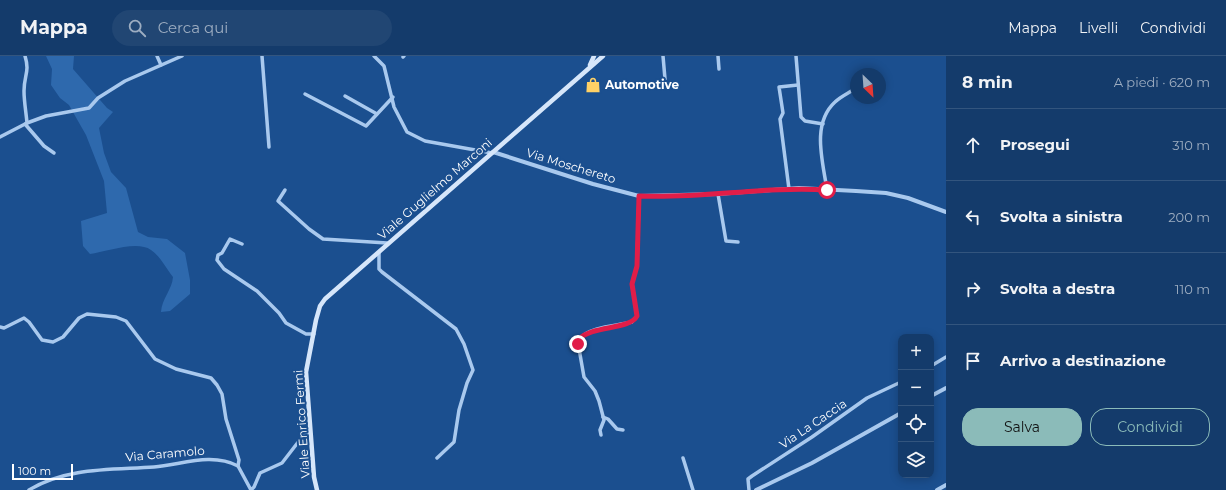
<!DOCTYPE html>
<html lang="it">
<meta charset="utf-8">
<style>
:root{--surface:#143b6b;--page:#214673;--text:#f1f3f6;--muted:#9dadc1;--line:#33557e;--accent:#8bbbb9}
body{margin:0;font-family:Montserrat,sans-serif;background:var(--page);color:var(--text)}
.controls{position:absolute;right:12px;bottom:12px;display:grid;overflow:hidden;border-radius:8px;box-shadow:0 2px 10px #0003}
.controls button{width:36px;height:36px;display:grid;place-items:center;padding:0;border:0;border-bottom:1px solid var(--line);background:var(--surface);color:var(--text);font:20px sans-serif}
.compass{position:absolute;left:850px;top:12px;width:36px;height:36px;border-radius:50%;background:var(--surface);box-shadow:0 2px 10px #0003;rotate:155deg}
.scale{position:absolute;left:12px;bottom:10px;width:61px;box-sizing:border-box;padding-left:4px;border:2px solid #fff;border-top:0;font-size:11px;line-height:14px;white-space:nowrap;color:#fff;-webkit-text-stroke:3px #1b4f8f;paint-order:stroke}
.stop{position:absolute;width:12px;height:12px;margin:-9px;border:3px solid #e11d48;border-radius:50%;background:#fff}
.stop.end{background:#e11d48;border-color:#fff;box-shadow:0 1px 4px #0008}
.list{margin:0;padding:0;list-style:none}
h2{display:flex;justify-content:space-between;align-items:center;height:52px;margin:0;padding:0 16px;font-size:17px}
h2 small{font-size:13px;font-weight:400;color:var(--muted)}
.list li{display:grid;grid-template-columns:26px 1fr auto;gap:12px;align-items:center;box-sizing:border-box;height:72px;padding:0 16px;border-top:1px solid var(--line)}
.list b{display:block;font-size:15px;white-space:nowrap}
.list em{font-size:13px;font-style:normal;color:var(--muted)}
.actions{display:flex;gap:8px;padding:12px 16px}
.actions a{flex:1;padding:9px 0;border:1px solid var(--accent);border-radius:16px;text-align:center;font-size:14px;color:var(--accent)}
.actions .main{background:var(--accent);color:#111}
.icon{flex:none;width:22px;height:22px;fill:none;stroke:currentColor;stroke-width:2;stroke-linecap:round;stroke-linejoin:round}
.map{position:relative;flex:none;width:946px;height:434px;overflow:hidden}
header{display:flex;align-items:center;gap:24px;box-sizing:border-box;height:56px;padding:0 20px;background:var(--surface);border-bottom:1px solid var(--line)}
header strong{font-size:19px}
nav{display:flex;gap:22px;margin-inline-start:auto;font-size:14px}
.search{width:280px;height:36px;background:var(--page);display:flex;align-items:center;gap:10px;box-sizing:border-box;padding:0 14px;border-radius:22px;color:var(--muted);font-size:15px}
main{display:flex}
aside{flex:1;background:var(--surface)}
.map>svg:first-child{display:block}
.green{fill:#2e69ad}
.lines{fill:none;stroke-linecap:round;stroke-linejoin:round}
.minor{stroke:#a9c9ee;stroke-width:3.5}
.tertiary{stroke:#a9c9ee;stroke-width:4}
.secondary{stroke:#d6e6fa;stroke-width:4.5}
.route{stroke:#e11d48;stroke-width:5}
.labels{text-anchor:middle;stroke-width:4;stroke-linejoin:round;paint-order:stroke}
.poi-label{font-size:12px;font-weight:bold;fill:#fff;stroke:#1b4f8f;text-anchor:start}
.street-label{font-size:12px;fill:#fff;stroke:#1b4f8f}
</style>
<header>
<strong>Mappa</strong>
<div class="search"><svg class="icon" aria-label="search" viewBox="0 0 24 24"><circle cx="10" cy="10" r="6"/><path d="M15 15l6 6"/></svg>Cerca qui</div>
<nav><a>Mappa</a><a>Livelli</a><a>Condividi</a></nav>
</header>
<main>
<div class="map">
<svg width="946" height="434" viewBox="0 0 946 434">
<rect width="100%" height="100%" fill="#1b4f8f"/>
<!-- green -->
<path class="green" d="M46 0H74L73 13 107 52 113 56 99 72 104 97 111 116 126 132 138 176 148 181 167 183 185 197 190 224V238L170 255 161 256C162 242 172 234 173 221 166 212 160 200 151 194 137 184 106 196 90 198L83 190 81 165 107 157 104 125 86 79 78 65 69 49 60 42 51 29 52 13Z"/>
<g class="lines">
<!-- minor -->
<g class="minor">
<path d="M25 0C30 16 24 19 24 35 24 45 26 56 27 67"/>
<path d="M157 0 161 9"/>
<path d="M262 0 269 91"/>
<path d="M374 0 384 10 394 51 407 76 425 85 492 97"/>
<path d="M663 0 665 23"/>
<path d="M718 0 719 13"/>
<path d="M796 0 801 61 805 65 823 68"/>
<path d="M403 1 404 0"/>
<path d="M305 38 366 70 393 41"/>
<path d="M345 40 377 58"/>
<path d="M25 68 44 90 54 97"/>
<path d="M0 81 27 67 46 60 89 52 98 42 125 25 182 0"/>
<path d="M789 133 780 63 783 57 779 31 798 29"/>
<path d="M285 134 278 145 309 173 323 183 387 187"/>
<path d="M827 134C823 106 811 68 835 46 841 40 849 37 856 32"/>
<path d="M718 138 726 185 738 186"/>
<path d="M242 188 230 183 222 197 218 199 217 204 224 213 257 235 279 257 286 267 306 278H314"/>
<path d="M379 196V213L382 216 456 273 464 288 473 314 467 327 459 354 454 386 437 402"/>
<path d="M0 271 4 272 24 262 29 266 42 284 53 286 63 281 79 262 87 258 116 261 126 265 155 303 176 313 211 322 217 329 222 338 226 363 239 404 238 410"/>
<path d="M931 310 946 301"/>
<path d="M603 361 608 363 617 373 623 374"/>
<path d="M601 379 600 374 604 364 599 345 595 335 584 321 578 287 579 283C591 270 616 270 632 266L637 260 632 228 637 210 639 140"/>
<path d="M683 402 693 434"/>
<path d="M29 434C67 411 111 414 154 411 181 409 211 396 238 410L251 434 254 431 260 417 282 407 299 385 310 374"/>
<path d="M749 434 748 423 752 420 812 381 867 342 901 326"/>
</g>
<!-- tertiary -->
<g class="tertiary">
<path d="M493 96 593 128 639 140 718 138 799 132 856 135 886 137 908 142 946 156"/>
<path d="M931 340 946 332"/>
<path d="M756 434 812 407 901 357"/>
<path d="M937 434 946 429"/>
</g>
<!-- secondary -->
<g class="secondary">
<path d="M590 9 594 0"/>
<path d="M317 434 314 421 306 316 316 264 320 250 325 243 603 0"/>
</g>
</g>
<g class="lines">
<!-- route -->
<path class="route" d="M578 288 579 283C593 269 630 274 637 260L632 228 637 210 639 140C702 143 764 130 827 134"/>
</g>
<!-- icons -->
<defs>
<g id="shop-bare" transform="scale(1.2)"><path d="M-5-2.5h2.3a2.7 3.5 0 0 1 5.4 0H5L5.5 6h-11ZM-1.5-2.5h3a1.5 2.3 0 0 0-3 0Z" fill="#ffd166" stroke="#1b4f8f" stroke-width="2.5" paint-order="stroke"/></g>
</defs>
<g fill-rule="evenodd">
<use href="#shop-bare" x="593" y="29"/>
</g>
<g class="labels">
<!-- poi labels -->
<g class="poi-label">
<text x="605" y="33">Automotive</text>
</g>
<!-- street labels -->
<g class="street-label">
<text transform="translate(571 110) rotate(17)" y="4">Via Moschereto</text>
<text transform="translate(435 133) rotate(-41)" y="4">Viale Guglielmo Marconi</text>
<text transform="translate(302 368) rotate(-94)" y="4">Viale Enrico Fermi</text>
<text transform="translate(813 368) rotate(-34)" y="4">Via La Caccia</text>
<text transform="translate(165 398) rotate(-5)" y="4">Via Caramolo</text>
</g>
</g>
</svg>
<div class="controls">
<button>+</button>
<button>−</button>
<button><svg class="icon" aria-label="locate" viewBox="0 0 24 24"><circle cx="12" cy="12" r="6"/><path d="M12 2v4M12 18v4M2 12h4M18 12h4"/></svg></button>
<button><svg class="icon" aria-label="layers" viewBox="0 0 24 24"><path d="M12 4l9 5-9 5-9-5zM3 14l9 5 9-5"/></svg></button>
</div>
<svg class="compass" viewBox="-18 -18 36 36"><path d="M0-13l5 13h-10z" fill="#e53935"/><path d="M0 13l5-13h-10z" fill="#9dadc1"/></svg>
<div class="scale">100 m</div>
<div class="stop" style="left:827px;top:134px"></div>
<div class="stop end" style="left:578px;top:288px"></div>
</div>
<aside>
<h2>8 min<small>A piedi · 620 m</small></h2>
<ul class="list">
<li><svg class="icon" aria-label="ahead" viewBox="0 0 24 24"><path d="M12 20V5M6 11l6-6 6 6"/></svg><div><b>Prosegui</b></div><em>310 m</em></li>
<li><svg class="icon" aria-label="left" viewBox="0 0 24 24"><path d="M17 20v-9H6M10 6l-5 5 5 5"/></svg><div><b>Svolta a sinistra</b></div><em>200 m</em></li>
<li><svg class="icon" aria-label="right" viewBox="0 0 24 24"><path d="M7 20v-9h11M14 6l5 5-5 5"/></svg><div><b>Svolta a destra</b></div><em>110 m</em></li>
<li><svg class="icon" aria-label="arrive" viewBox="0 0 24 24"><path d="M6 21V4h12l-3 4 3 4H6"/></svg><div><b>Arrivo a destinazione</b></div></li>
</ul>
<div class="actions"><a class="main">Salva</a><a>Condividi</a></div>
</aside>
</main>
